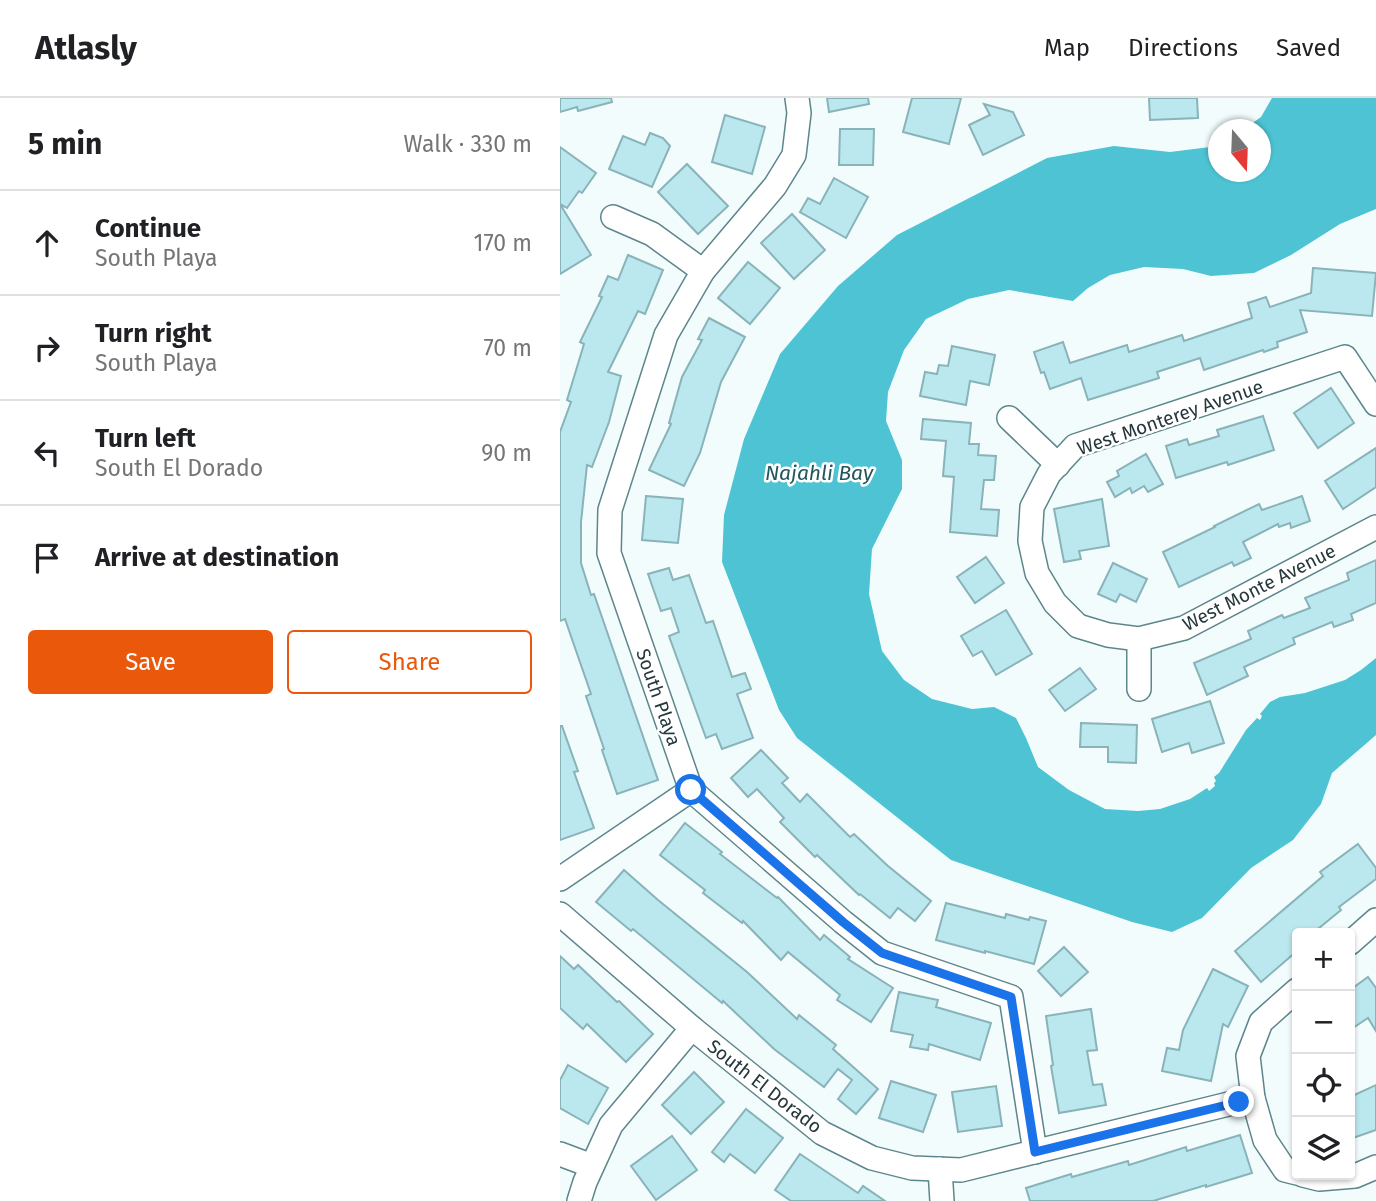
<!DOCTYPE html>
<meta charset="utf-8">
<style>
:root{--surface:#fff;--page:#f2f2f2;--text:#202124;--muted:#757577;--line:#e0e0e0;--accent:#ea580c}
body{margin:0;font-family:"Fira Sans",sans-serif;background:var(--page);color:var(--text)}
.controls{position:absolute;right:21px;bottom:21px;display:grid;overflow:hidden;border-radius:7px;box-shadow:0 2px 5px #0004}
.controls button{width:63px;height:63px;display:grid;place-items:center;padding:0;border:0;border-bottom:2px solid var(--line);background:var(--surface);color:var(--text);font:35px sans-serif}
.compass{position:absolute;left:648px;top:21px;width:63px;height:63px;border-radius:50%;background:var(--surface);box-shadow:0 2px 5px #0004;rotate:161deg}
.stop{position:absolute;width:21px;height:21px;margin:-16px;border:5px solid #1a73e8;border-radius:50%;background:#fff}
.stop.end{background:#1a73e8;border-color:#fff;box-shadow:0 2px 7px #0008}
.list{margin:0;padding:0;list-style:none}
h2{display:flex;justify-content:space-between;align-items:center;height:91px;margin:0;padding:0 28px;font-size:30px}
h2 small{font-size:23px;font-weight:400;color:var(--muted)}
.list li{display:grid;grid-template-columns:46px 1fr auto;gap:21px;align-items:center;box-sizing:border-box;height:105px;padding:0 28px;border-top:2px solid var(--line)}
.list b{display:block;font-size:26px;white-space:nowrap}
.list p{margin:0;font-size:23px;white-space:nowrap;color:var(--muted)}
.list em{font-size:23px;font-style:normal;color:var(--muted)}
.actions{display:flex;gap:14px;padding:21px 28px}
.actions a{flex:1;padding:16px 0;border:2px solid var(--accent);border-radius:7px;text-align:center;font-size:24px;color:var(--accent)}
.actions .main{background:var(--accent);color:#fff}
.icon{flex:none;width:38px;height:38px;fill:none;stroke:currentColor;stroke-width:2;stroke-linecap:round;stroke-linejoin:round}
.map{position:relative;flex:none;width:816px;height:1103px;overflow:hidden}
header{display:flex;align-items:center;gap:42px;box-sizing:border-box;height:98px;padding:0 35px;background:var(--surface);border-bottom:2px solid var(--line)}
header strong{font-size:33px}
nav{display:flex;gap:38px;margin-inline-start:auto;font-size:24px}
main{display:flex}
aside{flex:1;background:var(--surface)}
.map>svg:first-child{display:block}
.water{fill:#4dc3d3}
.building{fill:#bbe7ee;stroke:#88b3b9;stroke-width:2}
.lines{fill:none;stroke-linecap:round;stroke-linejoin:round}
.minor-casing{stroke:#5d868c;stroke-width:26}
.minor{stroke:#fff;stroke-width:23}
.route{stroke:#1a73e8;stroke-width:9}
.labels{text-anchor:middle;stroke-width:5;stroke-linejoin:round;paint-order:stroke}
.street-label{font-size:19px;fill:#26383b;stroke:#fff}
.water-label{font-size:21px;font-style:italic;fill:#23565d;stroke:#fff}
</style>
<header>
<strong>Atlasly</strong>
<nav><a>Map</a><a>Directions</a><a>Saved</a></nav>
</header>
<main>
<aside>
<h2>5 min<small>Walk · 330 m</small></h2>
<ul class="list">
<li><svg class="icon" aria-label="ahead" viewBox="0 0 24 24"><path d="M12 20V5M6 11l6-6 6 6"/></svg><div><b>Continue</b><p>South Playa</p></div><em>170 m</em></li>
<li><svg class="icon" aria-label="right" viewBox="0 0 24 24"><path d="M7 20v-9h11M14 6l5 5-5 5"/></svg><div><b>Turn right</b><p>South Playa</p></div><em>70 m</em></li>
<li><svg class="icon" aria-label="left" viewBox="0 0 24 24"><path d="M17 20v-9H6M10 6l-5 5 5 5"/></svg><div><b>Turn left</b><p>South El Dorado</p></div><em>90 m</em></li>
<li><svg class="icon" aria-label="arrive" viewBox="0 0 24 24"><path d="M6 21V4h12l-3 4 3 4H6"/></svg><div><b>Arrive at destination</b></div></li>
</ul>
<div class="actions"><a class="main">Save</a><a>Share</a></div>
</aside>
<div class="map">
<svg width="816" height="1103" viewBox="0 0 816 1103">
<rect width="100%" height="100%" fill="#f3fcfd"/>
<!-- water -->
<path class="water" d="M712 0H816V111L780 126 731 157 694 175 651 178 623 171 584 169 550 177 528 190 513 203 449 192 408 201 366 221 344 252 328 294 326 323 342 362V391L312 451 309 496 322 553 344 582 372 601 412 611 434 609 456 620 466 640 478 669 509 692 545 711 578 713 600 711 630 701 647 690 649 693 655 688 654 685 656 683 654 679 659 675 686 632 697 620 700 622 702 618 700 616 710 604 720 599 745 595 785 582 801 572 816 560V637L772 675 761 706 733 742 691 770 642 820 612 834 572 824 391 762 237 640 219 612 162 464 164 417 184 341 220 256 278 188 337 137 487 60 554 48 610 54 658 48 659 74H701V32L684 31 701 19Z"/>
<!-- building -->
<g class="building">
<path d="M0 0H51L52 4 18 13 17 9 0 14Z"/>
<path d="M267 0H308L309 6 269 14Z"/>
<path d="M352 0H401L389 46 343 34Z"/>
<path d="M589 0H637L638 20 590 22Z"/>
<path d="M424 6 453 14 464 37 423 57 409 27 430 17Z"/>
<path d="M165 17 205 29 192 76 152 64Z"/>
<path d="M280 31H314L313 67H279Z"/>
<path d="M90 35 103 40 110 48 92 89 49 71 63 38 85 47Z"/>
<path d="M0 49 36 75 22 95 19 93 7 110 0 106 31 157 0 176Z"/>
<path d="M127 66 168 108 138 136 98 94Z"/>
<path d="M274 80 308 99 286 140 240 114 248 100 260 106Z"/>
<path d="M232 116 265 152 234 181 201 145Z"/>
<path d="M68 157 103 172 85 216 78 213 48 274 61 278 49 324 32 369 27 367 21 424V465L31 497 34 496 98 682 57 696 42 652 44 651 26 598 31 596 5 521 0 523V334L11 304 7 302 24 246 20 244 42 199 39 198 48 178 58 182Z"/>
<path d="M188 164 220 190 190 226 158 200Z"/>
<path d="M753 170 816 175 812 218 740 212 747 234 717 244 718 249 704 254 703 252 644 272 640 260 597 274 599 280 528 302 521 280 490 291 484 274 481 275 474 254 503 244 510 265 567 247 569 254 622 237 624 243 692 220 688 205 706 199 710 209 751 195Z"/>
<path d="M149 220 185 239 161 284 140 355 124 388 89 372 111 326 109 325 122 279 142 242 138 241Z"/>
<path d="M392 248 435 257 429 287 410 283 406 307 360 298 365 274 377 276 379 267 388 268Z"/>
<path d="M771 290 794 325 758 350 734 315Z"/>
<path d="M703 318 714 352 668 367 667 364 616 380 606 348 627 341 629 347 659 338 657 332Z"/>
<path d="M363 321 411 325 409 346H419L418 357 436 358 434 382H424L421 411 439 412 437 438 390 434 394 379 383 378 386 343 361 341Z"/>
<path d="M816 350V389L783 411 765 383Z"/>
<path d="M586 356 603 386 588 394 584 388 572 395 570 390 555 399 547 384 559 378 557 373Z"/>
<path d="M86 398 123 401 118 445 82 442Z"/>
<path d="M742 398 750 423 731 430 730 425 719 429 718 426 683 444 691 460 674 468 672 464 619 489 603 454 655 429 654 428 699 406 702 412Z"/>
<path d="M542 401 549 448 519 453 521 461 504 464 494 411Z"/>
<path d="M426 459 444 485 415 505 397 479Z"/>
<path d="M816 462V505L791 516 793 522 774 529 772 524 733 540 735 546 684 569 688 578 647 597 634 565 691 541 688 533 722 517 724 520 750 510 745 500 789 482 787 475Z"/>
<path d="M553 465 587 481 576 504 560 496 556 504 538 496Z"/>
<path d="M109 470 113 482 129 477 146 525 153 523 172 579 185 575 191 591 177 596 193 640 162 651 156 636 146 640 109 538 119 534 111 510 101 513 88 476Z"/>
<path d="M446 512 472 556 436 577 422 553 413 558 401 538Z"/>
<path d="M520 570 536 591 505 613 489 592Z"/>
<path d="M650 603 664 645 632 655 629 645 602 654 592 621Z"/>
<path d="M521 625 577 627 576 665 548 664V649H520Z"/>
<path d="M0 628H2L18 673 14 674 34 730 0 742Z"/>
<path d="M201 652 228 680 222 685 240 704 247 696 290 739 294 736 328 768 371 803 355 823 338 810 330 820 300 796 299 797 257 757 255 759 220 724 224 720 197 691 188 699 171 680Z"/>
<path d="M125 725 162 754 160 756 217 800 218 799 260 842 264 837 290 859 288 861 333 890 311 924 277 902 280 897 228 854 221 862 183 823 182 825 143 795 145 792 100 757Z"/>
<path d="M798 746 816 770V781L779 809 781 812 753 835H737V853L701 884 675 853 763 778 760 774Z"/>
<path d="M64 772 98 802 187 874 237 921 239 917 276 947 273 951 318 991 296 1016 278 1001 292 982 278 971 264 989 214 951 163 903 162 905 73 831 71 833 36 804Z"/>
<path d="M386 805 445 820 446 816 469 822 470 819 486 823 474 866 425 853V855L376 842Z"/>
<path d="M504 849 528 874 501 898 478 873Z"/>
<path d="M0 858 14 871 18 867 57 904 59 903 93 936 66 964 27 926 23 931 0 910Z"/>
<path d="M653 871 688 888 668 929 663 926 651 983 602 973 607 950 619 952 623 932Z"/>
<path d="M808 879 816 890V933L808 920 790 932V892Z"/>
<path d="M339 894 378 902 376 909 431 925 420 962 369 946 368 952 350 949 353 937 331 933Z"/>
<path d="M531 911 537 952 527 953 533 987 542 986 546 1007 499 1015 491 968 493 967 486 918Z"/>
<path d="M8 967 48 990 28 1026 0 1010V982Z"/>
<path d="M134 974 164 1004 131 1036 102 1007Z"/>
<path d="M331 983 376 997 363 1034 319 1020Z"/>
<path d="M816 987V1032L790 1041V999Z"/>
<path d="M436 988 442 1028 398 1034 392 994Z"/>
<path d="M186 1011 223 1040 195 1075 170 1056 164 1064 152 1054Z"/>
<path d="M680 1037 692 1075 646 1089V1087L593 1103H470L466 1090 511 1076 512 1079 568 1063 569 1067 626 1049 627 1053Z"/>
<path d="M112 1038 137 1072 96 1102 71 1068Z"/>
<path d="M240 1056 298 1095 303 1088 325 1103H231L215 1092Z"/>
</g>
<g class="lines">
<!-- minor casing -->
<g class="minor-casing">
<g id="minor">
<path d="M237 0 239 15 234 57 215 88 143 173 106 237 50 412 49 455 131 692 283 824 322 855 451 899 475 1054"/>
<path d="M53 119 92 136 143 173"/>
<path d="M816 306 785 259 515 348 489 376 472 409 470 443 477 475 495 505 518 528 548 537 579 541 624 530 816 429"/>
<path d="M449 320 498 367"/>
<path d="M579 591V541"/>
<path d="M0 781 131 692"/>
<path d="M0 816 132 930 262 1035 312 1060 352 1070 401 1072 693 1000"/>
<path d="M790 845 816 822"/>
<path d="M737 892 701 924 688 958 693 1000 705 1042 725 1072 737 1075"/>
<path d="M0 1056 32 1068"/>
<path d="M380 1071 382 1103"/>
<path d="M743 1077 759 1081 795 1078 816 1069"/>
<path d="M19 1103 25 1084 51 1027 132 930"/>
</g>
</g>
<!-- minor -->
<use href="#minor" class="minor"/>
</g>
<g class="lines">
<!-- route -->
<path class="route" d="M131 692 283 824 322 855 451 899 475 1054 679 1004"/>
</g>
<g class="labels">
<!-- street labels -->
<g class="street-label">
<text transform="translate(610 319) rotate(-19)" y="7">West Monterey Avenue</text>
<text transform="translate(699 489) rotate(-27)" y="7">West Monte Avenue</text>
<text transform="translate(99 599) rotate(71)" y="7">South Playa</text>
<text transform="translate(205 988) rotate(38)" y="7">South El Dorado</text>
</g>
<!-- water labels -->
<g class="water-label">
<text x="259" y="382">Najahli Bay</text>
</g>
</g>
</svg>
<div class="controls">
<button>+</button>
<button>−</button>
<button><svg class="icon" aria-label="locate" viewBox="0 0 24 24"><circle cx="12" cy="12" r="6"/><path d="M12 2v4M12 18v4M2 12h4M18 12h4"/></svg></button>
<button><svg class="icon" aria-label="layers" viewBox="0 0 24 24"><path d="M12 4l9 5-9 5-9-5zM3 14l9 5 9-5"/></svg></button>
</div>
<svg class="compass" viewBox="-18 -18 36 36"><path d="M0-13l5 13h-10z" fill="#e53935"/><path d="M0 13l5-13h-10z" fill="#757577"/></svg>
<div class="stop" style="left:131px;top:692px"></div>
<div class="stop end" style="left:679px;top:1004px"></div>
</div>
</main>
